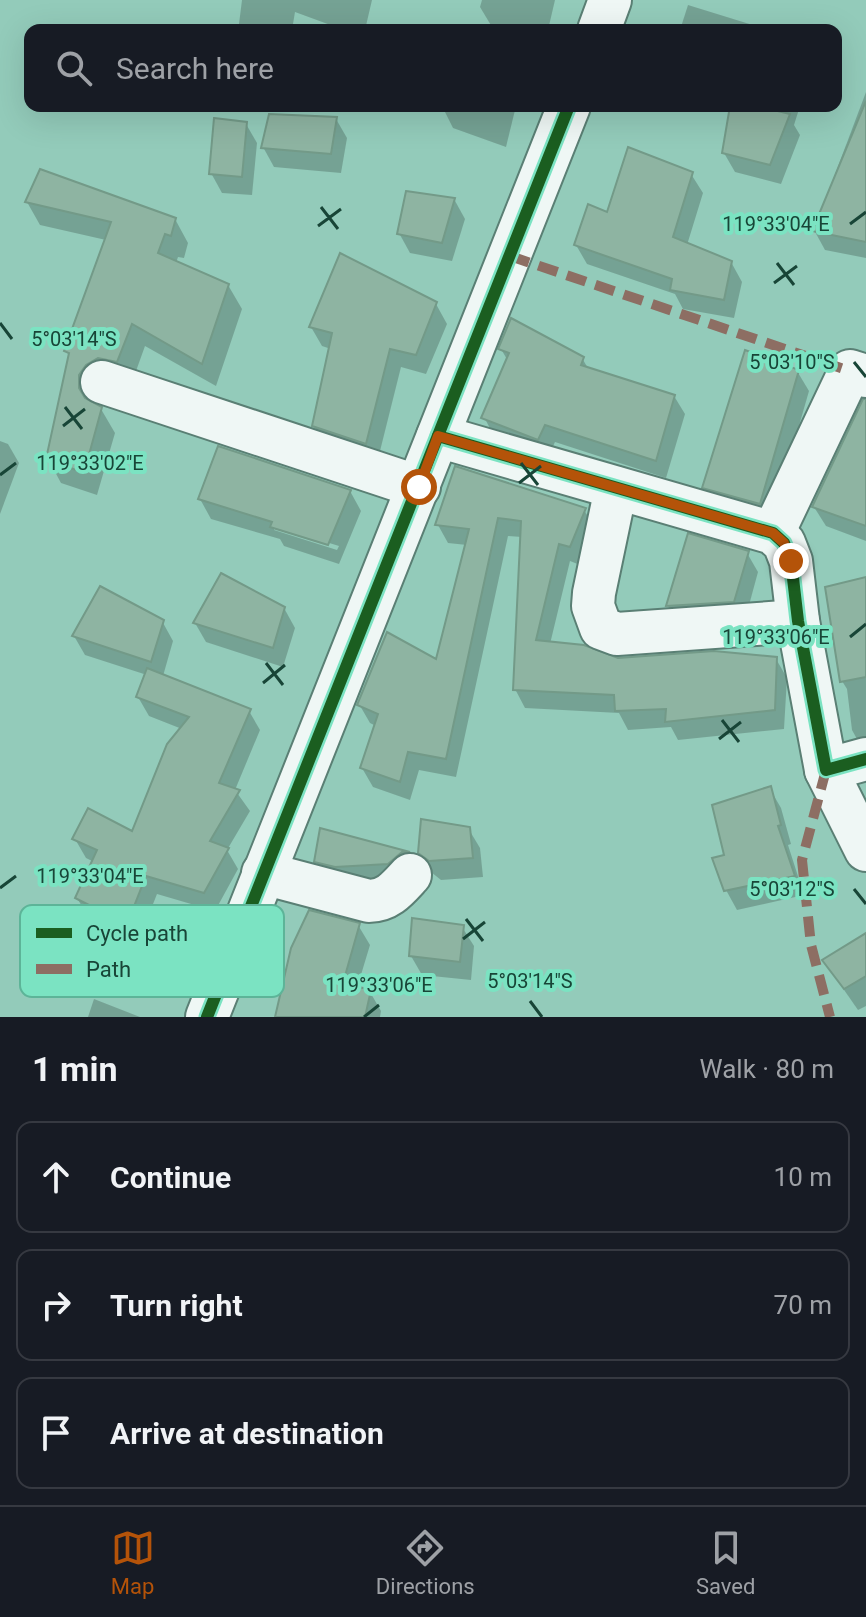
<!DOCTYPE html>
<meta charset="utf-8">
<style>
:root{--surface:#171b24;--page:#20242c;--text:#f1f3f6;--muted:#9ea1a6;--line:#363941;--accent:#b45309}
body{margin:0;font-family:Roboto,sans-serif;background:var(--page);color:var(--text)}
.stop{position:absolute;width:24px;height:24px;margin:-18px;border:6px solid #b45309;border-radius:50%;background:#fff}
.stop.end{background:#b45309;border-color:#fff;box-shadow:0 2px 8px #0008}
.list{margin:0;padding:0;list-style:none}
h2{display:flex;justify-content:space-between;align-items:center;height:104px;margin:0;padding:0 32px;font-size:34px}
h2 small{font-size:26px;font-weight:400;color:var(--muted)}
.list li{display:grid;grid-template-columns:52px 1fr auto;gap:24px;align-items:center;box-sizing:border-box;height:112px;margin:0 16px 16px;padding:0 16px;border:2px solid var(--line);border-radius:16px}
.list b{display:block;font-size:30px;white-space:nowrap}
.list em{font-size:26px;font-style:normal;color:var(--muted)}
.icon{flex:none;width:44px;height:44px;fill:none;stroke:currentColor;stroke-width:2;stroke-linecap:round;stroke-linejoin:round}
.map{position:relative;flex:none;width:866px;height:1017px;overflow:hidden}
.search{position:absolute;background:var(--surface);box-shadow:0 8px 32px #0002;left:24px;right:24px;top:24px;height:88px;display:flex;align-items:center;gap:20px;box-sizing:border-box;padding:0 28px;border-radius:16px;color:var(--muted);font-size:30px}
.sheet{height:488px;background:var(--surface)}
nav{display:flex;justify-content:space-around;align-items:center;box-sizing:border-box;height:112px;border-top:2px solid var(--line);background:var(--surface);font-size:22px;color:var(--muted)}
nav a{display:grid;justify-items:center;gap:4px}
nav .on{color:var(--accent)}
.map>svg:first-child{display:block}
.shadow{fill:#0003;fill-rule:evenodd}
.building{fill:#8eb4a2;stroke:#739a88;stroke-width:2}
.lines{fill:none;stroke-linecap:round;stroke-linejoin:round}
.minor-casing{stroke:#5a7f74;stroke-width:46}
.minor{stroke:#eff7f5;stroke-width:42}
.quiet{stroke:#8d6e63;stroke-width:10;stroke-dasharray:20 10;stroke-linecap:butt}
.cycleway-casing{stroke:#7be3c2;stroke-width:17}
.cycleway{stroke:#1b5e20;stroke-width:12}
.route{stroke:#b45309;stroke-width:10}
.ticks{fill:none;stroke:#184537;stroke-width:3}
.key{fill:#7be3c2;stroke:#5db498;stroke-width:2}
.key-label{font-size:22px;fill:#184537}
.ticks-label{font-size:20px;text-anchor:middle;fill:#184537;stroke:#7be3c2;stroke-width:8;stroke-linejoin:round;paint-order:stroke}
</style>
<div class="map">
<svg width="866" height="1017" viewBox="0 0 866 1017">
<rect width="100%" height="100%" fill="#93cbba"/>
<!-- shadow -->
<g class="shadow">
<path d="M242 0H372L365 30H344L295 12 292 30H243L239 24Z"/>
<path d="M482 0H555L548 30 492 27 480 7Z"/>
<path d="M688 5 769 30H680Z"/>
<path d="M866 92V258L825 250 814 230Z"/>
<path d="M442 106H516L506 147 453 128Z"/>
<path d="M733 106H800L794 125 800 135 781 184 735 172 724 153Z"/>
<path d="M336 119 347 138 341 173 274 167 263 147Z"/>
<path d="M246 124 257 143 252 195 222 193 211 173Z"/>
<path d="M691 174 703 193 687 245 731 262 742 282 734 318 683 309 675 294 587 264 576 245 608 214Z"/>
<path d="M454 199 465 219 452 261 410 253 399 233Z"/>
<path d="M27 202 175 219 188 243 184 258 178 257 176 263 228 285 242 309 216 386 145 346 131 385 99 388 91 404 101 409 115 433 97 495 61 483 48 459 70 358 66 350 106 240 40 225Z"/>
<path d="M436 304 447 324 426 374 401 367 377 463 325 445 314 426 331 349 322 346 311 327Z"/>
<path d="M501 349 582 358 589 370 674 396 685 414 666 478 555 442 548 457 494 436 484 417 508 361Z"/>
<path d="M797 371 809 391 771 523 716 507 705 487Z"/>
<path d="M866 401V541L826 526 814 507Z"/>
<path d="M0 441 8 444 19 463 0 514Z"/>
<path d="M456 468 584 510 595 528 580 565 570 561 550 644 618 660 776 659 787 678 784 729 678 740 671 727 628 730 619 713 525 708 515 689 522 537 508 536 456 777 419 770 410 800 373 787 362 768 376 726 370 723 359 704 437 662 467 545 448 543 438 525Z"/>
<path d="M350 491 361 511 339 564 284 546 280 539 211 519 200 499ZM274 526 339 546 337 550 274 530Z"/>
<path d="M690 536 747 553 758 572 745 620 679 625 668 606Z"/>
<path d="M866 579V749L863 750 852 730 847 689 842 681Z"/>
<path d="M284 608 295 628 283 667 206 642 195 623Z"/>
<path d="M162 621 173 641 163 676 249 711 260 730 235 790 250 811 227 850 238 869 215 911 157 894 138 942 89 918 77 898 94 862 86 858 75 839 133 834 182 729 149 716 138 697 147 675 85 655 74 636Z"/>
<path d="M770 789 781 808 791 844 788 845 804 895 737 910 726 890V857Z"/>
<path d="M468 828 480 848 483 877 441 880 431 872 420 852Z"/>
<path d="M322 831 409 853 419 871 399 883 327 881 316 861Z"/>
<path d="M358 925 370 945 357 988 370 992 381 1011 380 1017H277Z"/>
<path d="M462 927 474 946 471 980 422 975 411 956Z"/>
<path d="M866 935V1006L858 1010 824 961Z"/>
<path d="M94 999 140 1017H88Z"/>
</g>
<!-- building -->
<g class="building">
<path d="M866 101V242L812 231Z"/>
<path d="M730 106H757L790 114 770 165 722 153Z"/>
<path d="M269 114 337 117 331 154 261 148Z"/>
<path d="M214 118 247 122 242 177 209 174Z"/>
<path d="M628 147 693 172 673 237 732 261 724 300 670 290 672 279 574 245 588 204 607 212Z"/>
<path d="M40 169 176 218 171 236 165 234 158 253 229 284 202 364 132 324 117 362 98 358 86 365 79 375V388L85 398 102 407 84 473 46 459 69 353 64 351 111 222 25 202Z"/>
<path d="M406 191 455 198 442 243 397 234Z"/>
<path d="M340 253 437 302 416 355 390 349 366 444 312 426 332 333 309 327Z"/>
<path d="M511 318 584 357 581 365 675 395 656 461 545 425 538 440 481 418 509 353 498 349Z"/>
<path d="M745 350 799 370 760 504 702 488Z"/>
<path d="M863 399H866V526L812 507Z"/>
<path d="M218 446 351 490 328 545 270 527 272 522 198 499Z"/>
<path d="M455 466 586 508 570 547 559 544 536 640 584 645 618 658 714 651 777 657 775 710 665 722 666 709 615 711 614 695 513 690 521 521 498 518 446 759 408 752 400 782 360 768 378 714 357 705 387 632 436 659 469 529 435 525Z"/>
<path d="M688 533 749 551 734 602 666 606Z"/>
<path d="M221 573 285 607 273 648 193 623Z"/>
<path d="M866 577V677L840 682 825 587Z"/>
<path d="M100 586 164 620 151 662 72 636Z"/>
<path d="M147 668 251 709 219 783 240 790 210 841 229 848 204 893 146 876 127 924 75 898 97 850 72 839 88 808 132 831 167 744 189 717 136 697Z"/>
<path d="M771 786 781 825 778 826 795 876 724 891 712 858 724 855 712 805Z"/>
<path d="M421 819 470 827 473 858 429 861 418 853Z"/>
<path d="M320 828 410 852H402L388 864 335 867 314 862Z"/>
<path d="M309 910 360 923 343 983 371 990 365 1017H275L291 948Z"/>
<path d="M412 918 464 925 460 962 409 956Z"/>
<path d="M866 933V976L844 989 822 960Z"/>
</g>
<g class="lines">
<!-- minor casing -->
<g class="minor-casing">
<g id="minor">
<path d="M599 30 610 0"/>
<path d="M102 382 419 487"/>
<path d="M438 436 773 533 784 543 791 561 798 621 826 770 866 759"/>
<path d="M616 488 594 593 593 606 601 628 617 634 798 621"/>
<path d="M773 533 850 371 866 376"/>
<path d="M826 770 866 850"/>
<path d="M263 873 369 901C388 901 398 888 410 875"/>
<path d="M207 1017 569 106"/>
</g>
</g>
<!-- minor -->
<use href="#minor" class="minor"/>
<!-- quiet -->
<g class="quiet">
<path d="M510 256 850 371"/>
<path d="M826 770 802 860 811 945 830 1017"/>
</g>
<!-- cycleway casing -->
<g class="cycleway-casing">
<g id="cycleway">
<path d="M438 436 773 533 784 543 791 561 798 621 826 770 866 759"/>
<path d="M207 1017 569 106"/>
</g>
</g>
<!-- cycleway -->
<use href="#cycleway" class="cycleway"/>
</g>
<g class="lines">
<!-- route -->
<path class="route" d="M419 487 438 436 773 533 784 543 791 561"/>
</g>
<!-- ticks -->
<path class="ticks" d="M321 207 338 229M850 224 866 212M318 226 341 209M777 263 794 285M774 283 797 266M0 323 12 339M854 362 866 377M65 407 82 429M63 426 85 409M521 463 538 485M0 475 16 463M519 483 541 466M850 637 866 624M266 663 283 685M263 683 285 665M722 720 739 742M719 739 741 722M0 888 16 876M854 889 866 904M466 919 483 941M463 939 485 922M530 1001 542 1017M364 1017 379 1005"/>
<!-- legend -->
<rect x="20" y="905" width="264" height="92" rx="12" class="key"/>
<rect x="36" y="928" width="36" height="10" fill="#1b5e20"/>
<rect x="36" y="964" width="36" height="10" fill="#8d6e63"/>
<g class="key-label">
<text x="86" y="941">Cycle path</text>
<text x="86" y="977">Path</text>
</g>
<g class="ticks-label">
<text x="776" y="231">119°33'04"E</text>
<text x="74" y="346">5°03'14"S</text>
<text x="792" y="369">5°03'10"S</text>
<text x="90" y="470">119°33'02"E</text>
<text x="776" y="644">119°33'06"E</text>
<text x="90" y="883">119°33'04"E</text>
<text x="792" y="896">5°03'12"S</text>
<text x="530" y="988">5°03'14"S</text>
<text x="379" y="992">119°33'06"E</text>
</g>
</svg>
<div class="stop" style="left:419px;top:487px"></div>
<div class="stop end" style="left:791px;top:561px"></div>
<div class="search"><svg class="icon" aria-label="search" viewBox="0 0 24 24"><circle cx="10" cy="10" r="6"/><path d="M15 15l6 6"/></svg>Search here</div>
</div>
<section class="sheet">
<h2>1 min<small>Walk · 80 m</small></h2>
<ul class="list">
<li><svg class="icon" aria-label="ahead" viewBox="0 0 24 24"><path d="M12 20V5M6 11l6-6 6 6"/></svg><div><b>Continue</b></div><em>10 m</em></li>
<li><svg class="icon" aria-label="right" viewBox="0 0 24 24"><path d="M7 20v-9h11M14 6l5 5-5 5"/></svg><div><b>Turn right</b></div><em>70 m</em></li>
<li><svg class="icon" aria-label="arrive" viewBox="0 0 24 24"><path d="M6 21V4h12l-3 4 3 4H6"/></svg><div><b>Arrive at destination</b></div></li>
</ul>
</section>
<nav>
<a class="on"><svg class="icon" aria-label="map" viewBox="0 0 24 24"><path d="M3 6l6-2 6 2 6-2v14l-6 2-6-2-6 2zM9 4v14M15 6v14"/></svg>Map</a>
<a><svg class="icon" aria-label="directions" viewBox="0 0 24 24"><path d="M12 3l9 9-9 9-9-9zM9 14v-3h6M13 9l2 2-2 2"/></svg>Directions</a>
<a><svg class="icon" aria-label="saved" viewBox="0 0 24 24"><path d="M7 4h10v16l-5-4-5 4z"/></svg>Saved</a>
</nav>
